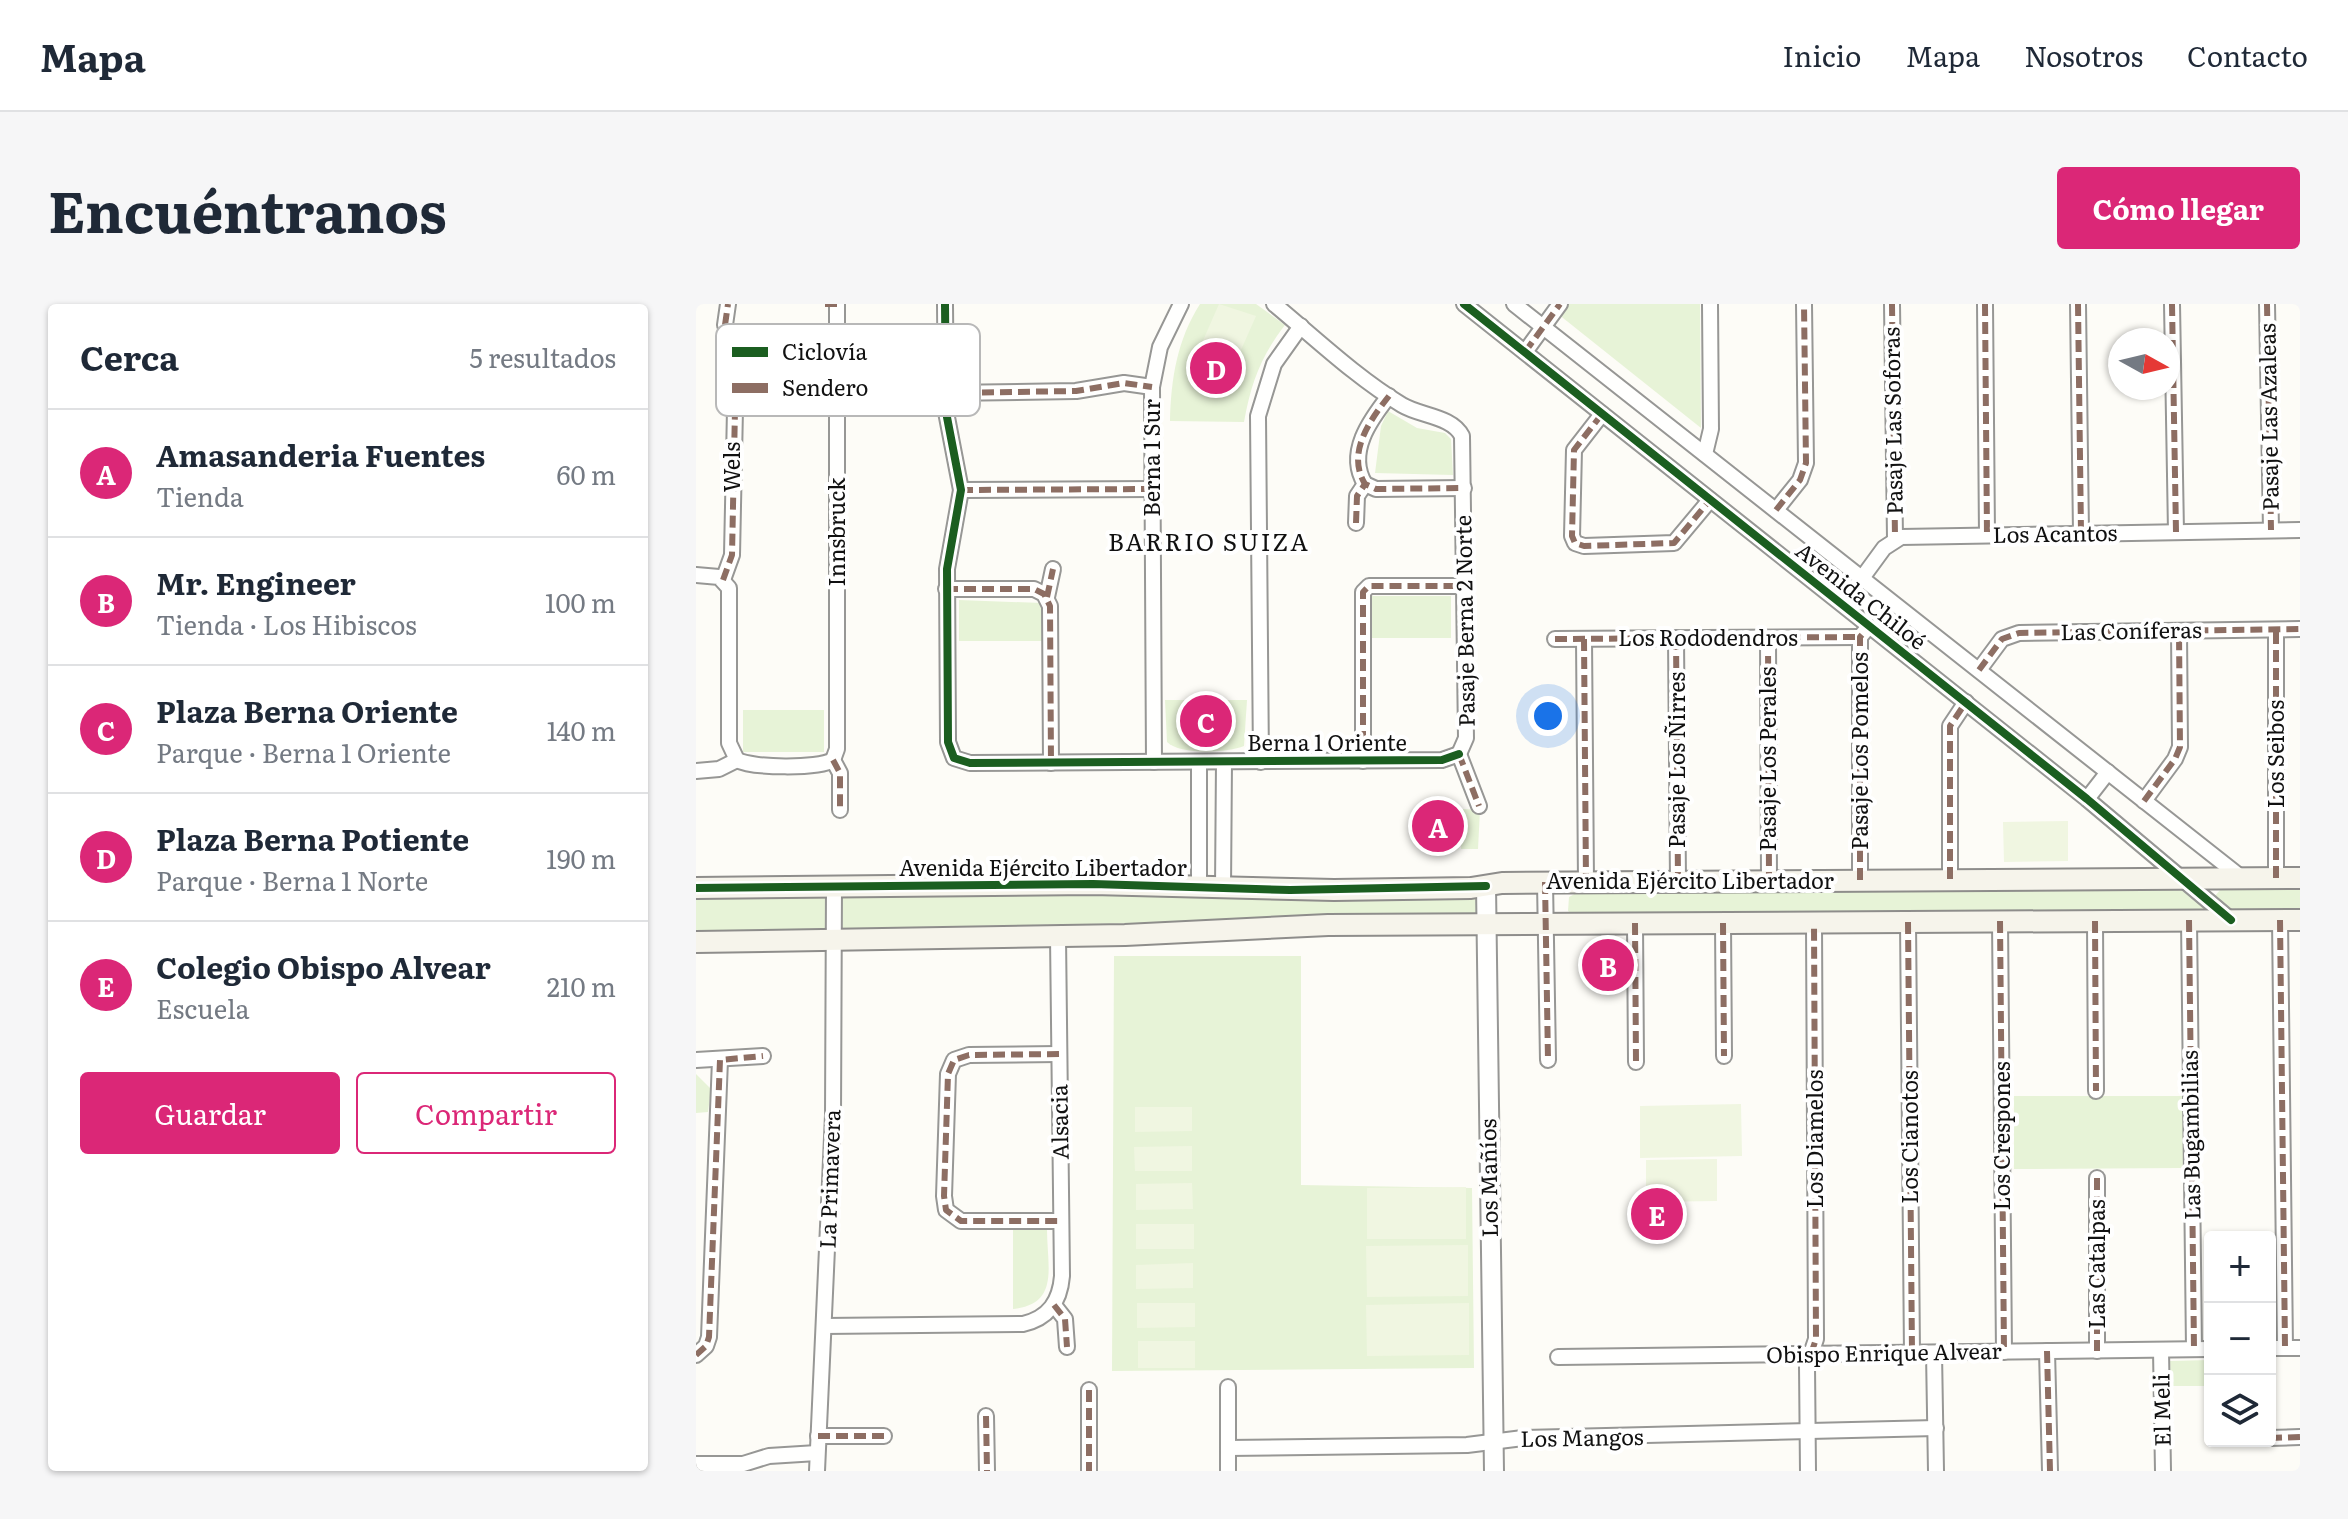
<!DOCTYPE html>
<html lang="es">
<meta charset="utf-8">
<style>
:root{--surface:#fff;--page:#f6f6f7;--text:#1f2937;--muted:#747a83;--line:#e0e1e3;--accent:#db2777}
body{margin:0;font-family:Literata,serif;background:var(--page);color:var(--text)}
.controls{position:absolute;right:24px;bottom:24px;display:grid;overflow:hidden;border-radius:8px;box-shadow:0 2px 6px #0004}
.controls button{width:72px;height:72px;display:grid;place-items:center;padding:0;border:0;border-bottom:2px solid var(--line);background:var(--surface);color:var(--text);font:40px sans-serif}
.compass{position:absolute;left:1412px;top:24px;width:72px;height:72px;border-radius:50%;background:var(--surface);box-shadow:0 2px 6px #0004;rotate:98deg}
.you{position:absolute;left:852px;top:412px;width:28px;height:28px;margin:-20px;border:6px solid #fff;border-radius:50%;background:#1a73e8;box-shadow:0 0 0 12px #1a73e833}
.badge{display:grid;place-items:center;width:52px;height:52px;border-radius:50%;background:var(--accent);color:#fff;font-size:26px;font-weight:700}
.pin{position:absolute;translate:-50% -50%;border:4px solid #fff;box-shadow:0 2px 8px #0006}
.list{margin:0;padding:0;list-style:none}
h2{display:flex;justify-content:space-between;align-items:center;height:104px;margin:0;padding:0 32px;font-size:34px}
h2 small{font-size:26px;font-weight:400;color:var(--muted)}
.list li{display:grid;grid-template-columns:52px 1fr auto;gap:24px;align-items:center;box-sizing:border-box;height:128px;padding:0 32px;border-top:2px solid var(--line)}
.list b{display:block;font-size:30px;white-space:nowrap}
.list p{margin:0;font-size:26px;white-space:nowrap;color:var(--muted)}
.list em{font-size:26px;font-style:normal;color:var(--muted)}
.actions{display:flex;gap:16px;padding:24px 32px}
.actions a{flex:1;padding:18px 0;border:2px solid var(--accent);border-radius:8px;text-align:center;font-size:28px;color:var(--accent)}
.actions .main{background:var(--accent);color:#fff}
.icon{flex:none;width:44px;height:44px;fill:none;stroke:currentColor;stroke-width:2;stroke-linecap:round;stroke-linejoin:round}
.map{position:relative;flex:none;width:1604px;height:1167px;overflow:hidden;border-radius:8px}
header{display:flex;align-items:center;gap:48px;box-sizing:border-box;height:112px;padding:0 40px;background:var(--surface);border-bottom:2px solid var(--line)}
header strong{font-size:38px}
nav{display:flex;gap:44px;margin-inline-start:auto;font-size:28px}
.intro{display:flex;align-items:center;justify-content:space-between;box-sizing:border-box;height:192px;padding:0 48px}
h1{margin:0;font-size:56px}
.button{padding:20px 36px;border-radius:8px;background:var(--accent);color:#fff;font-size:28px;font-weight:700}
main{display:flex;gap:48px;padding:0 48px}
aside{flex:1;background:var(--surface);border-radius:8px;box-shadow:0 2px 6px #0004}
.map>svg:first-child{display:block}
.green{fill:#e7f3d7}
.pitch{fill:#f0f6e1}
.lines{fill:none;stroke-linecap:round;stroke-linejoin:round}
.minor-casing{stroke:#979795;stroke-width:18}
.tertiary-casing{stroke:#979795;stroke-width:22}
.secondary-casing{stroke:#8e8d8b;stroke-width:24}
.minor{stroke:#fffffe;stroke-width:14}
.tertiary{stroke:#fffffe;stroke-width:18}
.secondary{stroke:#f6f4eb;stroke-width:20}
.quiet{stroke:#8d6e63;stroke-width:6;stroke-dasharray:12 6;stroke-linecap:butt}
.cycleway-casing{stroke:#fff;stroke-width:13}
.cycleway{stroke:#1b5e20;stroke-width:8}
.labels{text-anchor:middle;stroke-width:8;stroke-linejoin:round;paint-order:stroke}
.street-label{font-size:22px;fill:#111;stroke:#fff}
.neighbourhood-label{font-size:24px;letter-spacing:2px;fill:#111;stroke:#fff}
.key{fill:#fff;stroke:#b8b8b8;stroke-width:2}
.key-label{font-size:22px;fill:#111}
</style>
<header>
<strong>Mapa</strong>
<nav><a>Inicio</a><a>Mapa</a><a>Nosotros</a><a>Contacto</a></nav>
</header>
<div class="intro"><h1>Encuéntranos</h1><a class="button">Cómo llegar</a></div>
<main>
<aside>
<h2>Cerca<small>5 resultados</small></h2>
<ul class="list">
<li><span class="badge">A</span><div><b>Amasanderia Fuentes</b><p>Tienda</p></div><em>60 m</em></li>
<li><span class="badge">B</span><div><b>Mr. Engineer</b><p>Tienda · Los Hibiscos</p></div><em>100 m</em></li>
<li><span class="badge">C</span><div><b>Plaza Berna Oriente</b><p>Parque · Berna 1 Oriente</p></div><em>140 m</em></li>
<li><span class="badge">D</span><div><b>Plaza Berna Potiente</b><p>Parque · Berna 1 Norte</p></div><em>190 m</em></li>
<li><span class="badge">E</span><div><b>Colegio Obispo Alvear</b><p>Escuela</p></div><em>210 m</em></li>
</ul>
<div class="actions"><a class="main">Guardar</a><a>Compartir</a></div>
</aside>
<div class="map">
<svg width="1604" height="1167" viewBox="0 0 1604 1167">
<rect width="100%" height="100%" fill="#fdfcf7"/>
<!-- green -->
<g class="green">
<path d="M504 0H560L589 21C565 52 555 79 548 118L474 117C475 75 481 36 504 0Z"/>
<path d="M870 0H1004L1005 124 862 10Z"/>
<path d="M692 107 721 124 749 129 755 135 757 171 679 169 685 122Z"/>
<rect x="673" y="292" width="82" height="42"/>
<path d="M263 296 346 299 348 337H263Z"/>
<path d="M469 396H551L548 442C531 449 483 451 471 438Z"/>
<rect x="47" y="406" width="81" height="42"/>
<path d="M767 505 784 506 782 545H765Z"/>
<path d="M1488 584 1504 593 1511 606 878 612 872 607 873 593 884 587Z"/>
<path d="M1524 586H1604V611L1544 612 1519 592Z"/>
<path d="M174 589 782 595 781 613 0 627V591Z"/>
<path d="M418 652H605V881L776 884 778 1064 416 1067Z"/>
<path d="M0 770 15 785 12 808 0 809Z"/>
<path d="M1318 792H1487V864L1318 865Z"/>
<path d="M317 924 351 925C351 963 364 1000 317 1005Z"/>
<path d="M1514 1056V1082H1475L1474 1057Z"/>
</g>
<!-- pitch -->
<g class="pitch">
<path d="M523 0 560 12 530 80 495 64Z"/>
<path d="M1372 517V557L1308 558 1307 518Z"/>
<path d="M1045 800 1046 852 944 854V802Z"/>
<path d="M439 803H496V827L439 828Z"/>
<path d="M496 842V867H439L438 843Z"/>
<path d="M1021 855V897L950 898V856Z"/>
<path d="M496 879 497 905 440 906V880Z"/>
<path d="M770 883V935H671V884Z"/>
<rect x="440" y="920" width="58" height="25"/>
<path d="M772 941V992L671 993 670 942Z"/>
<path d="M497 959V984L440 985V961Z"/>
<path d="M441 999H499V1023L441 1024Z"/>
<path d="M773 999V1051L671 1052 670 1001Z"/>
<rect x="442" y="1037" width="57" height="27"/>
</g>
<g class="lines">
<!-- minor casing -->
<g class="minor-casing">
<g id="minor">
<path d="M249 0 250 108 265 186 251 265 252 438 258 454 274 459 746 456 763 450"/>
<path d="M578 0C619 34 661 74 706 101 724 112 756 112 766 132L770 434 763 450"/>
<path d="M768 0 1391 495 1535 616"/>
<path d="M818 0 1546 574"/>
<path d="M1196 0 1199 234"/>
<path d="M1289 0 1291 231"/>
<path d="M1382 0 1385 229"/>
<path d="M1476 0 1480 228"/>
<path d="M1571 0 1575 226"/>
<path d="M29 21 32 0"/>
<path d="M829 48 864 0"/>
<path d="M250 89 380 87 428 79 456 83"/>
<path d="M693 92C674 116 650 149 669 180L680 185 768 184"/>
<path d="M906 110 878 146 876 232 879 239 888 242 978 239 1014 196"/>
<path d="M1009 150 1015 125 1014 0"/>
<path d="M265 186 456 185"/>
<path d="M1080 206 1104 176 1110 159 1108 0"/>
<path d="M660 219 661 192 669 180"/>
<path d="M0 271 23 273 33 284V439L41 456"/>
<path d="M27 276 36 251 39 105 54 98 141 101"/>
<path d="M250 285H338L348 290 354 302 355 459"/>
<path d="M351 293 357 265"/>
<path d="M1147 300 1188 244 1205 233 1604 226"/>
<path d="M980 334 982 577"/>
<path d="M1072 334 1073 576"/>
<path d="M859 335 1164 333"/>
<path d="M888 335 890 578"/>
<path d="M1283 366 1306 335 1323 329 1604 325"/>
<path d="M763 450 783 502"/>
<path d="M41 456C56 464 122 465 137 456"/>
<path d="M137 456 141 445V0"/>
<path d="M137 456 144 469V506"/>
<path d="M667 457V288L673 282H769"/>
<path d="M458 458 456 83 464 43 485 0"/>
<path d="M565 458 562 112 578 60 605 22"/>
<path d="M0 467 23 465 41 456"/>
<path d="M1391 495 1412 468"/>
<path d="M1448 497 1479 455 1484 443 1483 327"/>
<path d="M1580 574V326"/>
<path d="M1254 575V422L1270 398"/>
<path d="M1164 576V333L1170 326"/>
<path d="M849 578 852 756"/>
<path d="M503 582V458"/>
<path d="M527 584 528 458"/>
<path d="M1493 616 1498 1045"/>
<path d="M1584 616 1589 1044"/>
<path d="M1304 617 1308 1048"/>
<path d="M1399 617 1400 787"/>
<path d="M1212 618 1216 1049"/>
<path d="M939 619 940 758"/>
<path d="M1027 619 1028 752"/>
<path d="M363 750 273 751 258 756 252 770 248 892 250 906 265 917H365"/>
<path d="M0 756 67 752"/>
<path d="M1401 874V1047"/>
<path d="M358 1001 369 1015 371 1043"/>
<path d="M128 1022 327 1020C353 1014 364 997 366 972L362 633"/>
<path d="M1574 1044H1604"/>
<path d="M1465 1046 1467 1167"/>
<path d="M1351 1047 1354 1167"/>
<path d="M1238 1049 1240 1167"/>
<path d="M0 1051 10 1042 13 1033 24 756"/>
<path d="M862 1053 1514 1045"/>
<path d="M532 1083V1167"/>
<path d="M393 1086V1167"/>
<path d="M290 1112 291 1167"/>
<path d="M122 1132H188"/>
<path d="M1574 1134 1604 1133"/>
<path d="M532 1144 771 1141 827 1134 1240 1124"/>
<path d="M0 1160H47L73 1152 121 1149"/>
<path d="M121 1167 137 811 138 583"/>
<path d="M1112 1167 1111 1062 1120 1035 1118 619"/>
</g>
</g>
<!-- tertiary casing -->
<g class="tertiary-casing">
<path id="tertiary" d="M790 582 798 1167"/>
</g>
<!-- secondary casing -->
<g class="secondary-casing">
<g id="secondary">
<path d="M0 584 397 580 638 586 775 584 806 579 1604 574"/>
<path d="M0 638 429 631 632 621 1604 616"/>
</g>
</g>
<!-- minor -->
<use href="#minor" class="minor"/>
<!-- tertiary -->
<use href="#tertiary" class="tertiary"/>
<!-- secondary -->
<use href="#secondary" class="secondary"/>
<!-- quiet -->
<g class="quiet">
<path d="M129 0H141"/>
<path d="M1196 0 1199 234"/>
<path d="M1289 0 1291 231"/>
<path d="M1382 0 1385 229"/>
<path d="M1476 0 1480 228"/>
<path d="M1571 0 1575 226"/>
<path d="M29 21 32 0"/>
<path d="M829 48 864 0"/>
<path d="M250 89 380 87 428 79 456 83"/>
<path d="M693 92C674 116 650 149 669 180L680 185 768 184"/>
<path d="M906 110 878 146 876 232 879 239 888 242 978 239 1014 196"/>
<path d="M265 186 456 185"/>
<path d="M1080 206 1104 176 1110 159 1108 0"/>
<path d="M660 219 661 192 669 180"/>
<path d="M27 276 36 251 39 105 54 98 141 101"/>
<path d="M250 285H338L348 290 354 302 355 459"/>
<path d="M351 293 357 265"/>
<path d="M980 334 982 577"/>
<path d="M1072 334 1073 576"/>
<path d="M859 335 1164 333"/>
<path d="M888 335 890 578"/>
<path d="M1283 366 1306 335 1323 329 1604 325"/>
<path d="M763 450 783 502"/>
<path d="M137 456 144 469V506"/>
<path d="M667 457V288L673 282H769"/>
<path d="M1448 497 1479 455 1484 443 1483 327"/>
<path d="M1580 574V326"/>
<path d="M1254 575V422L1270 398"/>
<path d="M1164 576V333L1170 326"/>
<path d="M849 578 852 756"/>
<path d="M1493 616 1498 1045"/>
<path d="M1584 616 1589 1044"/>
<path d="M1304 617 1308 1048"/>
<path d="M1399 617 1400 787"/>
<path d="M1212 618 1216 1049"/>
<path d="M939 619 940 758"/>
<path d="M1027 619 1028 752"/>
<path d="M363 750 273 751 258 756 252 770 248 892 250 906 265 917H365"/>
<path d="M1401 874V1047"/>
<path d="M358 1001 369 1015 371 1043"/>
<path d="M1351 1047 1354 1167"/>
<path d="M1115 1050 1120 1035 1118 619"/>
<path d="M0 1051 10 1042 13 1033 24 756 67 752"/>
<path d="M393 1086V1167"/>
<path d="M290 1112 291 1167"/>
<path d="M122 1132H188"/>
<path d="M1574 1134 1604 1133"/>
</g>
<!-- cycleway casing -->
<g class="cycleway-casing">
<g id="cycleway">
<path d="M249 0 250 108 265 186 251 265 252 438 258 454 274 459 746 456 763 450"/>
<path d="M768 0 1391 495 1535 616"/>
<path d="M0 584 397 580 594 586 790 582"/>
</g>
</g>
<!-- cycleway -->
<use href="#cycleway" class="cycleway"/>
</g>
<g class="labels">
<!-- street labels -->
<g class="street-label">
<text transform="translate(1573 113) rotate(-91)" y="8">Pasaje Las Azaleas</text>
<text transform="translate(1197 117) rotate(-91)" y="8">Pasaje Las Soforas</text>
<text transform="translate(456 154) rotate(-90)" y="8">Berna 1 Sur</text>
<text transform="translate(36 163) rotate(-90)" y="8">Wels</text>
<text transform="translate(141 228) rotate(-90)" y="8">Innsbruck</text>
<text transform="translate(1359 230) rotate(-1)" y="8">Los Acantos</text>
<text transform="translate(1165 292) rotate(38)" y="8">Avenida Chiloé</text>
<text transform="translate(769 317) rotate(-91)" y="8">Pasaje Berna 2 Norte</text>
<text transform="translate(1435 327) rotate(-1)" y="8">Las Coníferas</text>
<text x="1012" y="342">Los Rododendros</text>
<text x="631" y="447">Berna 1 Oriente</text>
<text transform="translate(1164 447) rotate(-90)" y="8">Pasaje Los Pomelos</text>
<text transform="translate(1580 450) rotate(-90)" y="8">Los Seibos</text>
<text transform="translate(1072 455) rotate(-90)" y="8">Pasaje Los Perales</text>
<text transform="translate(981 456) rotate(-90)" y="8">Pasaje Los Ñirres</text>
<text x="347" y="572">Avenida Ejército Libertador</text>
<text x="994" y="585">Avenida Ejército Libertador</text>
<text transform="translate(364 818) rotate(-91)" y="8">Alsacia</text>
<text transform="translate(1495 831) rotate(-91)" y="8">Las Bugambilias</text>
<text transform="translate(1306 832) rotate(-90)" y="8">Los Crespones</text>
<text transform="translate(1214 833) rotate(-90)" y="8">Los Cianotos</text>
<text transform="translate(1119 835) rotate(-90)" y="8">Los Diamelos</text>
<text transform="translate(793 874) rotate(-91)" y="8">Los Mañíos</text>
<text transform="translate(134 875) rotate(-88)" y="8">La Primavera</text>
<text transform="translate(1401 960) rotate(-90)" y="8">Las Catalpas</text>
<text transform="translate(1188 1049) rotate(-1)" y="8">Obispo Enrique Alvear</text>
<text transform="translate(1466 1106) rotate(-91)" y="8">El Meli</text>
<text transform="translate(886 1134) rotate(-1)" y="8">Los Mangos</text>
</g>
<!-- neighbourhood labels -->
<g class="neighbourhood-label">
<text x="513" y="247">BARRIO SUIZA</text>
</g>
</g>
<!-- legend -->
<rect x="20" y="20" width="264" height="92" rx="12" class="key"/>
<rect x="36" y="43" width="36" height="10" fill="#1b5e20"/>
<rect x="36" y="79" width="36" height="10" fill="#8d6e63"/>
<g class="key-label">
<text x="86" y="56">Ciclovía</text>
<text x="86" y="92">Sendero</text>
</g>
</svg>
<div class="controls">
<button>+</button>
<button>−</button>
<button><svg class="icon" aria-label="layers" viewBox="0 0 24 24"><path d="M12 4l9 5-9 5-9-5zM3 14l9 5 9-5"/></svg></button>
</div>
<svg class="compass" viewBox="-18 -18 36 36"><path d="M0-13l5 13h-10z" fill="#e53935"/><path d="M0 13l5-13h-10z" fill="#747a83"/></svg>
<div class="you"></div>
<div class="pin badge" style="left:742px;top:522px">A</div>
<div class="pin badge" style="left:912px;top:661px">B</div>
<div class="pin badge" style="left:510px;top:417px">C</div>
<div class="pin badge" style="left:520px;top:64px">D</div>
<div class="pin badge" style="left:961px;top:910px">E</div>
</div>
</main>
